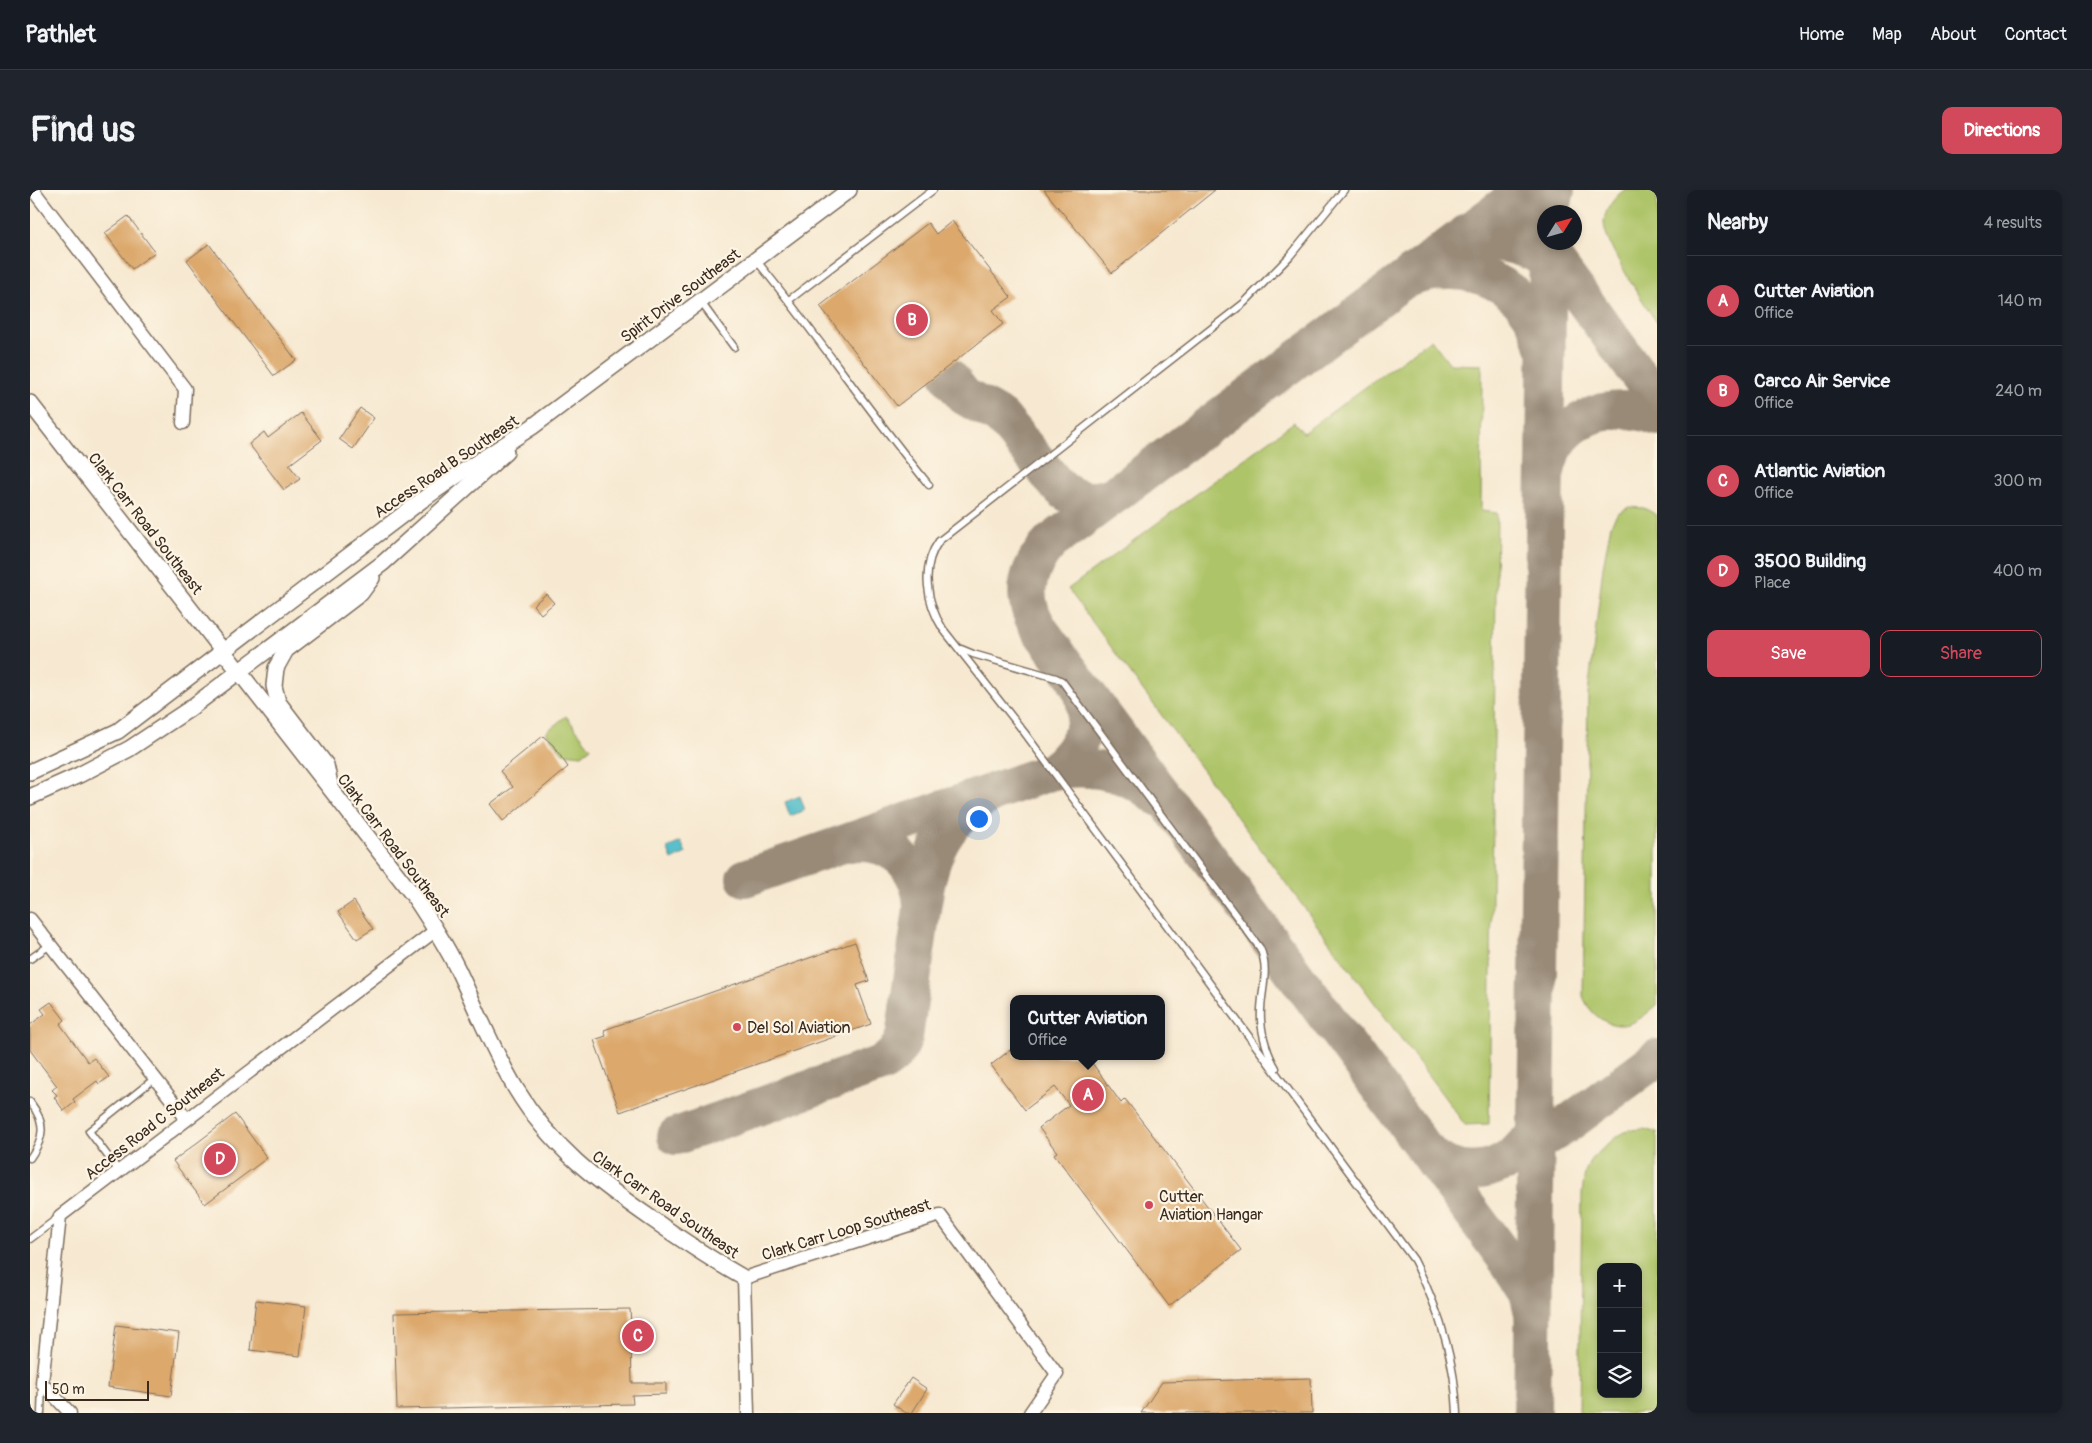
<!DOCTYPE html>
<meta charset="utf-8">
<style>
:root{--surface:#171b24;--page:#20242c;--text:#f1f3f6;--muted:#9ea1a6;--line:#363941;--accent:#d1495b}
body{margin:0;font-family:Pangolin,sans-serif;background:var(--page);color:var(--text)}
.controls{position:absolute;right:15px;bottom:15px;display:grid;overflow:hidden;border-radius:10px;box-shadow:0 2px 8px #0003}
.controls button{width:45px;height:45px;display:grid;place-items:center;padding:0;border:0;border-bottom:1px solid var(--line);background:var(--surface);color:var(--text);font:25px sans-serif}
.compass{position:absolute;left:1507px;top:15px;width:45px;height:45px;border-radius:50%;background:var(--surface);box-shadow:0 2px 8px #0003;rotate:53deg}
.scale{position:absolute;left:15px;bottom:12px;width:104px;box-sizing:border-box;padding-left:5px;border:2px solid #3b2a1e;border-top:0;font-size:14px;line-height:18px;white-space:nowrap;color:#3b2a1e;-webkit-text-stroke:4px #fcf5e5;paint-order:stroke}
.you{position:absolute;left:948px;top:628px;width:18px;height:18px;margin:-12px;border:4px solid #fff;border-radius:50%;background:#1a73e8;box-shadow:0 0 0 8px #1a73e833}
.badge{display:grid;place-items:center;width:32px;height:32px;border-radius:50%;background:var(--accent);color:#fff;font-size:16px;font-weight:700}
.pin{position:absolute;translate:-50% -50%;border:2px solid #fff;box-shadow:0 1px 5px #0006}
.popup{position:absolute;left:980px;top:805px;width:155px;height:65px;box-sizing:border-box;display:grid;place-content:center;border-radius:10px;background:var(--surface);filter:drop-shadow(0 1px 4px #0005);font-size:16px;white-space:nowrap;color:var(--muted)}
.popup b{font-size:19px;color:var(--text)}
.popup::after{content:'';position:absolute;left:50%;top:100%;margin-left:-10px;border:10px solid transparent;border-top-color:var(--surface)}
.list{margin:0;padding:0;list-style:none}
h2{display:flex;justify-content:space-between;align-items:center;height:65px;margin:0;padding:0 20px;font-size:21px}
h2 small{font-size:16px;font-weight:400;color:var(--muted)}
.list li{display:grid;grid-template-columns:32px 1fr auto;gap:15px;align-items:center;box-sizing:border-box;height:90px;padding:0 20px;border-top:1px solid var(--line)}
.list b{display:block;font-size:19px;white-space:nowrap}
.list p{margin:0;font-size:16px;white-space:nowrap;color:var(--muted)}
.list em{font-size:16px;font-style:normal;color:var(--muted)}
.actions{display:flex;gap:10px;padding:15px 20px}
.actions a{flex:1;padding:11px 0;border:1px solid var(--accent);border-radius:10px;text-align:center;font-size:18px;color:var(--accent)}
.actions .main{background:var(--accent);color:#fff}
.icon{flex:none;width:28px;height:28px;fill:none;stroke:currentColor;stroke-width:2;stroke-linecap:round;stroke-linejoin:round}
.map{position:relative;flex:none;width:1627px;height:1223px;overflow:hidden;border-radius:10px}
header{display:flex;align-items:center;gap:30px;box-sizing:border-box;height:70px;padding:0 25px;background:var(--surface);border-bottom:1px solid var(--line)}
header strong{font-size:24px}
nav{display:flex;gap:28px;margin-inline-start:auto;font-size:18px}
.intro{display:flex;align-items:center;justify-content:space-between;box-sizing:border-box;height:120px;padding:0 30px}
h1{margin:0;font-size:35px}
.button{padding:12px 22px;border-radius:10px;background:var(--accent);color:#fff;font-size:18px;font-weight:700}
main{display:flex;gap:30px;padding:0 30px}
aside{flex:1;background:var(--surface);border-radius:10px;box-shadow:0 2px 8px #0003}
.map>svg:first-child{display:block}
.green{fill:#aec469;stroke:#747744;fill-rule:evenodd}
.water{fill:#4fbcc9;stroke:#457374}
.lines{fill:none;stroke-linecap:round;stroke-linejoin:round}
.taxiway{stroke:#998a78;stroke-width:38}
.building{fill:#dca86c}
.service-casing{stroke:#7d6d5d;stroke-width:9}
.minor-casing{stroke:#7d6d5d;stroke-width:15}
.tertiary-casing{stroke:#7d6d5d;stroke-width:18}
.service{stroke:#fff;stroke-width:6}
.minor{stroke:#fff;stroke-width:12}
.tertiary{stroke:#fff;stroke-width:15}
.poi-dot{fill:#d1495b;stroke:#fcf5e5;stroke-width:2}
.labels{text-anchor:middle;stroke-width:4.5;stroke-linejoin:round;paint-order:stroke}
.street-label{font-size:16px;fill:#3b2a1e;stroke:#fcf5e5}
.poi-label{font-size:16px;fill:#3b2a1e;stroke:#fcf5e5;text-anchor:start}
</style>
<header>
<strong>Pathlet</strong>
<nav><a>Home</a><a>Map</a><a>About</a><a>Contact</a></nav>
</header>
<div class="intro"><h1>Find us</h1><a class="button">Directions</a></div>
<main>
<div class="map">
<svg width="1627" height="1223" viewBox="0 0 1627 1223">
<rect width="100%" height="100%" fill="#fcf5e5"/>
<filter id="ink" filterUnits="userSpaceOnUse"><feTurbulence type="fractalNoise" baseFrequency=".02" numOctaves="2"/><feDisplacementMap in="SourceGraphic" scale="10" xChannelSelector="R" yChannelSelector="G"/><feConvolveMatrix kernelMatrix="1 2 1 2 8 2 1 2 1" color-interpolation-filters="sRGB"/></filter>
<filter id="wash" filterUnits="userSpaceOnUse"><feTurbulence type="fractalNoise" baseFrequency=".0096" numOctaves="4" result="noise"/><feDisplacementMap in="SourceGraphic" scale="20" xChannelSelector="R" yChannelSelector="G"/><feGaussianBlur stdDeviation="1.12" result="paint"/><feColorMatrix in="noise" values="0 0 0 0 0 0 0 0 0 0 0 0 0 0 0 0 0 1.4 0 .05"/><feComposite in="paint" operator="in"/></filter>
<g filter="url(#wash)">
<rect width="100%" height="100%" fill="#f7e9d1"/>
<!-- green -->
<g class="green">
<path d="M1594 0H1627V133C1614 112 1574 55 1574 32 1575 19 1584 8 1594 0Z"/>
<path d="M1401 149 1420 174 1452 175 1451 321 1467 323 1459 934 1435 935 1038 399 1264 232 1273 243Z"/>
<path d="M1599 317 1614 318 1627 325V815C1620 821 1612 828 1604 832 1582 842 1560 826 1553 806L1558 504 1573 377 1581 334 1588 323Z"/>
<path d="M536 526 561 558 552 565 533 563 516 542Z"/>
<path d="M1614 939 1627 943V1223H1549L1552 1003 1555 982 1561 969 1586 947 1599 940ZM1571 1077H1608V1204H1571Z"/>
</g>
<!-- water -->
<g class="water">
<path d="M770 606 775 620 760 626 755 612Z"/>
<path d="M651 652 656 663 642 670 637 658Z"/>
</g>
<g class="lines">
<!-- taxiway -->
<g class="taxiway">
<path d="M1495 0 1021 352C994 381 989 410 1012 443L1479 1073 1498 1102 1503 1123"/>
<path d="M1481 11 1627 210"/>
<path d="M1521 22 1526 0"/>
<path d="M1418 60C1455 46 1494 51 1524 76"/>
<path d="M1380 88C1436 67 1500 94 1513 154"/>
<path d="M919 187 934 206 972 228 1027 295C1043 311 1063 314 1084 305"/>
<path d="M1516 281C1527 229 1580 208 1627 227"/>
<path d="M1023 581C1051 560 1067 526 1047 493"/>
<path d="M818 654C860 648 890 674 892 717"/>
<path d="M715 688 1023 581C1061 574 1098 582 1128 607"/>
<path d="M646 946 851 874C863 868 870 859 874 847 879 814 883 781 888 748 897 682 900 634 967 601"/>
<path d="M1398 962C1426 991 1470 984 1494 955"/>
<path d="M1476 972 1536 935 1627 868"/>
<path d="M1502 1223 1518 52"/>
</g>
</g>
<g id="blocks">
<!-- building -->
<g class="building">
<path d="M1014 0H1185L1082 83Z"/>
<path d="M98 26 125 62 102 79 75 43Z"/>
<path d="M922 31 981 107 963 120 973 134 867 216 790 116 898 33 906 44Z"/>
<path d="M179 54 266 170 244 186 157 70Z"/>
<path d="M330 218 344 228 323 259 309 249Z"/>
<path d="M271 223 292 250 259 275 270 289 254 300 219 254 234 242 238 248Z"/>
<path d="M516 404 524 413 511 424 503 415Z"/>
<path d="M513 546 523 555 538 577 473 631 460 614 483 597 470 581Z"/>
<path d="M324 711 343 739 327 749 308 722Z"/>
<path d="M825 752 839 791 827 795 841 834 590 922 564 850 576 846 574 840Z"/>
<path d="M21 812 35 830 30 834 58 872 64 868 79 887 69 894 67 891 43 909 45 912 34 921 24 907 27 905 22 900 27 896 0 860V835L15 824 11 819Z"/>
<path d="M984 857V866H1057L1091 913 1095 909 1211 1060 1139 1116 1024 964 1027 962 1009 938 1039 915 1025 897 995 920 961 875Z"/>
<path d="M205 924 237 968 175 1014 143 971Z"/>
<path d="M226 1110 276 1116 270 1166 220 1160Z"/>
<path d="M600 1119 601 1134H614L615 1150H601L602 1193H636V1204L602 1205 603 1214 367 1219 364 1123Z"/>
<path d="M86 1135 149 1143 141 1206 78 1197Z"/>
<path d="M881 1188 897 1199 882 1223H876L863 1214Z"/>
<path d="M1281 1188 1282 1223H1111L1132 1192Z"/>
</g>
</g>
</g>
<g filter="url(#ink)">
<use href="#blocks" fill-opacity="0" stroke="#7d6d5d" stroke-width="1"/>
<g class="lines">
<!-- service casing -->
<g class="service-casing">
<g id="service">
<path d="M1314 0 1260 66 1214 113 909 351C890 377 897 414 913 439L994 542 1384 1070C1409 1119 1425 1168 1427 1223"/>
<path d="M726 70C786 143 839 222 899 295"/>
<path d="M759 110 903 0"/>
<path d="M670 111 704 157"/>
<path d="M931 459 943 464 1026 488 1032 491 1040 502 1230 758C1241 782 1229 805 1231 830 1232 846 1238 865 1246 878"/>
<path d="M0 769 20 755"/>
<path d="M0 912C16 933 15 947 0 968"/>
<path d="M89 981 59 941 124 889"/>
<path d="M0 1049 29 1027"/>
<path d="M11 1223 12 1194"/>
</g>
</g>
<!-- minor casing -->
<g class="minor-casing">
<g id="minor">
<path d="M3 0 155 199 153 233"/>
<path d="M0 729 156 928"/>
<path d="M40 1223 12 1193 30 1026 406 740"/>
<path d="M718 1223 714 1088 910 1025 1027 1184 1000 1223"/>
</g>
</g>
<!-- tertiary casing -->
<g class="tertiary-casing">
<g id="tertiary">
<path d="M0 213 383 705C399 729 415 753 428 780 447 820 463 861 486 899 521 957 567 991 622 1029 652 1050 682 1070 714 1088"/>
<path d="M0 582 88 541 392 310 432 282 502 237 819 0"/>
<path d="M300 594 296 575 248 512 244 496 246 478 256 460 331 403 342 388"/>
<path d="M0 607 49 585 99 559 158 520 353 373 476 262"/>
</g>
</g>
<!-- service -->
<use href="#service" class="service"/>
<!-- minor -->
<use href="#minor" class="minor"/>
<!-- tertiary -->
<use href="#tertiary" class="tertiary"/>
</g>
</g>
<!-- markers -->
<g class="poi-dot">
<circle cx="707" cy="837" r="5"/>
<circle cx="1119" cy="1015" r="5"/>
</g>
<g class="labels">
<!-- street labels -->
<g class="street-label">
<text transform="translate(650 105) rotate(-37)" y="6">Spirit Drive Southeast</text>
<text transform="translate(416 276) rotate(-34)" y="6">Access Road B Southeast</text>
<text transform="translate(116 333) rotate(52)" y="6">Clark Carr Road Southeast</text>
<text transform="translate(364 655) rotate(53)" y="6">Clark Carr Road Southeast</text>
<text transform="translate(124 933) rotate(-38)" y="6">Access Road C Southeast</text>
<text transform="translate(636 1014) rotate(35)" y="6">Clark Carr Road Southeast</text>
<text transform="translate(816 1039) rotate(-17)" y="6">Clark Carr Loop Southeast</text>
</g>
<!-- poi labels -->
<g class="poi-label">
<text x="717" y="843">Del Sol Aviation</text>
<text x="1129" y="1012">Cutter<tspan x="1129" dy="18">Aviation Hangar</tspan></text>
</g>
</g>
</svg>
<div class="controls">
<button>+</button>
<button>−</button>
<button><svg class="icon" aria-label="layers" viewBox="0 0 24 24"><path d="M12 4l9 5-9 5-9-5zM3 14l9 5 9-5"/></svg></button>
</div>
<svg class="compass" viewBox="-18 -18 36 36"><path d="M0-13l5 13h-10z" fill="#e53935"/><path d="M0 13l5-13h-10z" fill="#9ea1a6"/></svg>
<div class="scale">50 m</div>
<div class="you"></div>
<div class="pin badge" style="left:1058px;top:905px">A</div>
<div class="popup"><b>Cutter Aviation</b>Office</div>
<div class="pin badge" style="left:882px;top:130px">B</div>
<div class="pin badge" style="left:608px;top:1146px">C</div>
<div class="pin badge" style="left:190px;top:969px">D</div>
</div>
<aside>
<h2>Nearby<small>4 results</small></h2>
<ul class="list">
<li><span class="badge">A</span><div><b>Cutter Aviation</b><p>Office</p></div><em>140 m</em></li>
<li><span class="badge">B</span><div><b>Carco Air Service</b><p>Office</p></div><em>240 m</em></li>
<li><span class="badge">C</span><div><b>Atlantic Aviation</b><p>Office</p></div><em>300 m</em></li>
<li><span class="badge">D</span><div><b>3500 Building</b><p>Place</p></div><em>400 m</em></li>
</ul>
<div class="actions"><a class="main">Save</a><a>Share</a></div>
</aside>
</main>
